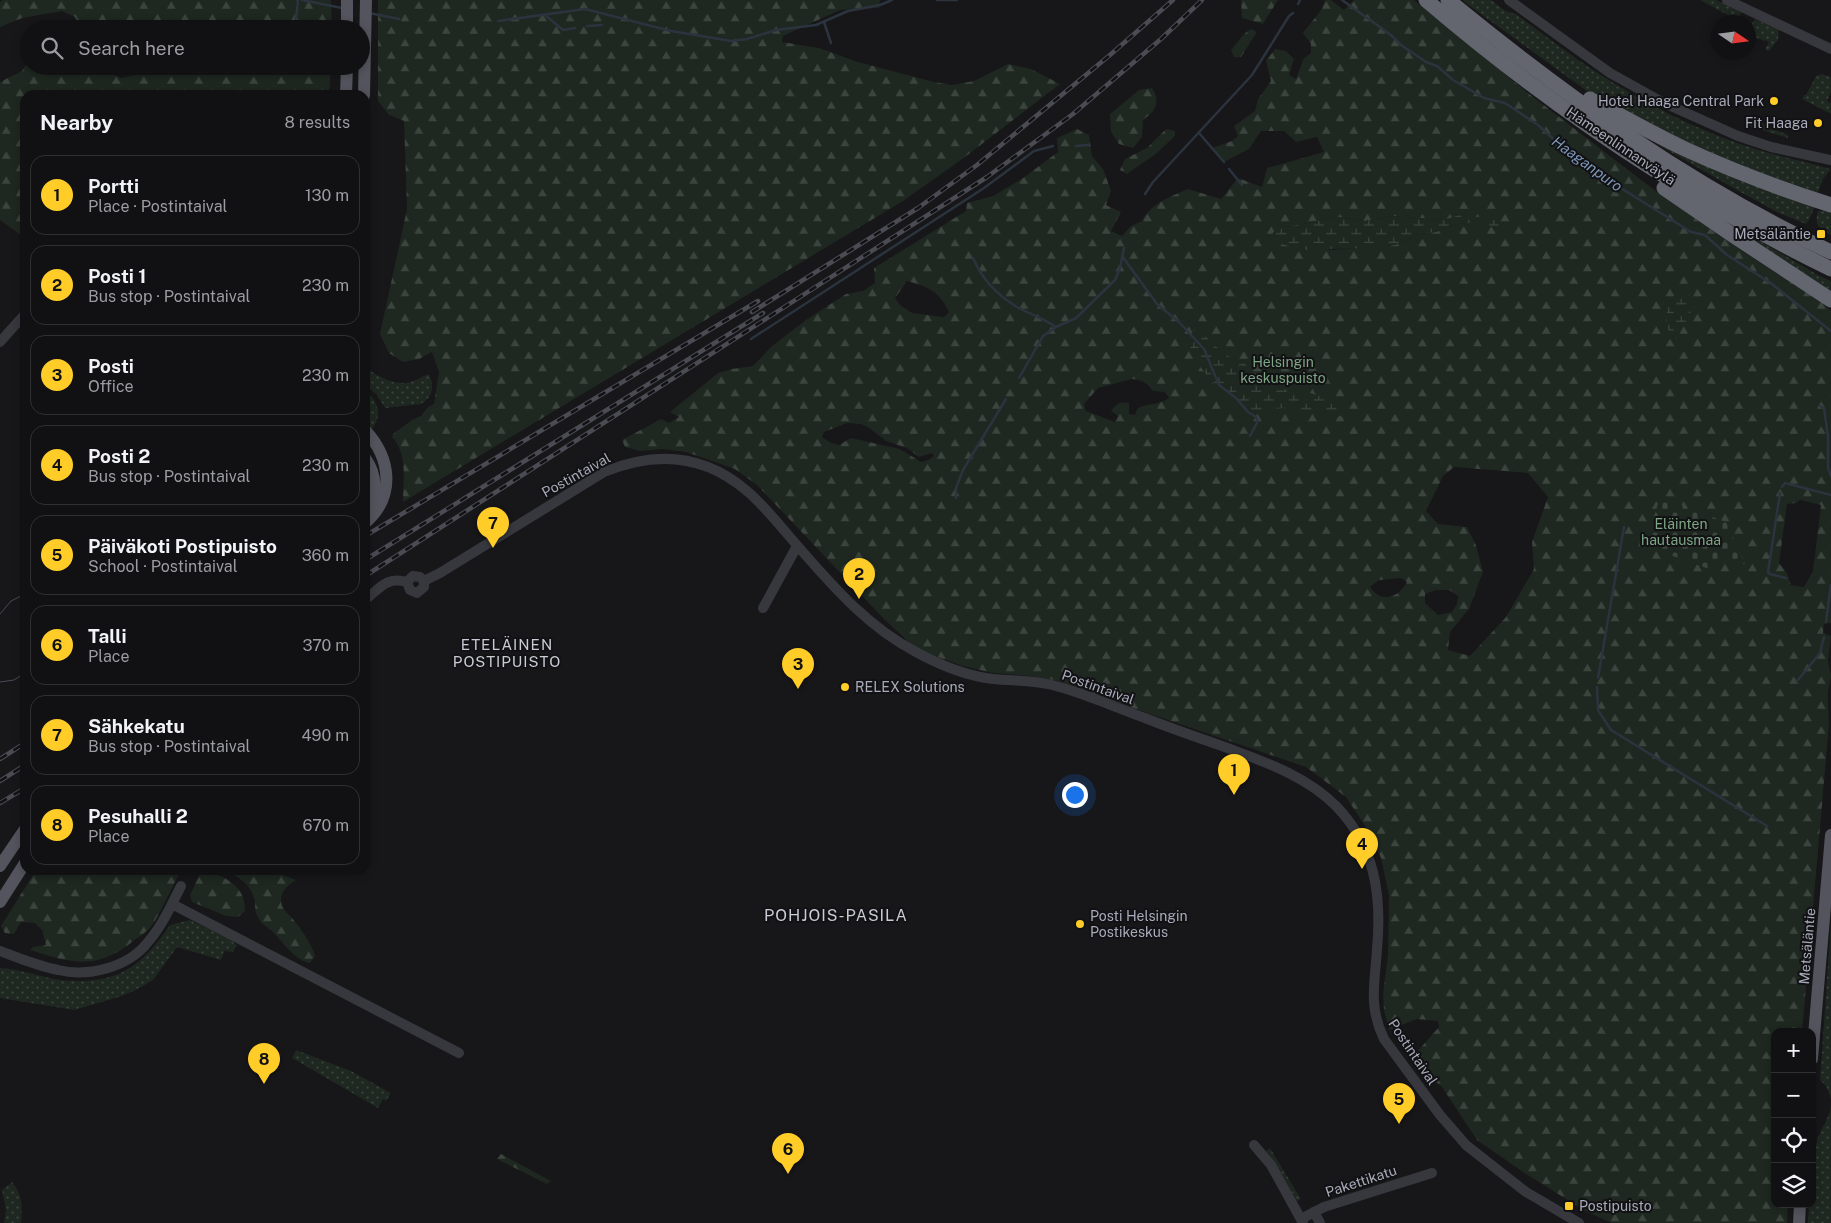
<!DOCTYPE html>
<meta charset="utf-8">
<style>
:root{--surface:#111013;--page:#1e1e21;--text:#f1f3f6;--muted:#9c9da0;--line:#303033;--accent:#ffcc28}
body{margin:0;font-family:"Public Sans",sans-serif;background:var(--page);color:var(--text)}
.controls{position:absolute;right:15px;bottom:15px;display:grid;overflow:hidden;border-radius:10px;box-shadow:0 2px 8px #0003}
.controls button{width:45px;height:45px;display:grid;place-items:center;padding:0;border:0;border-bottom:1px solid var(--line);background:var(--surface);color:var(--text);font:25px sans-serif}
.compass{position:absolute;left:1711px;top:15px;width:45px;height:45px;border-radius:50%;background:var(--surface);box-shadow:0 2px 8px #0003;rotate:103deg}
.you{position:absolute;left:1074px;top:794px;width:18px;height:18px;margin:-12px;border:4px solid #fff;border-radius:50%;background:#1a73e8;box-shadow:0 0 0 8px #1a73e833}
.badge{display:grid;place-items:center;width:32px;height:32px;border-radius:50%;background:var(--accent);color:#111;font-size:16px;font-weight:700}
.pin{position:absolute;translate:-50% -41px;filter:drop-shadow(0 1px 2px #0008)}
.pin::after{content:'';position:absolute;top:26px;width:18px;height:15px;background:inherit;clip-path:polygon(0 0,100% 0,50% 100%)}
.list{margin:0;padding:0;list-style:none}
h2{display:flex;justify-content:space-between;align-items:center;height:65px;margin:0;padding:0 20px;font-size:21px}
h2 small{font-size:16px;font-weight:400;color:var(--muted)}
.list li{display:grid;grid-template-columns:32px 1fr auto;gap:15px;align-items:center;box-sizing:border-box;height:80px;margin:0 10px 10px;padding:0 10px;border:1px solid var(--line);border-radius:15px}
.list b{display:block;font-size:19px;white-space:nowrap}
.list p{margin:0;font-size:16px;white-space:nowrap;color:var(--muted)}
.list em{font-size:16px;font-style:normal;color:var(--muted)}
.icon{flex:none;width:28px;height:28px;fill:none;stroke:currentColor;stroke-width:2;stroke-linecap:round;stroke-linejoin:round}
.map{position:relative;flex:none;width:1831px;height:1223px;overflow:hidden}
.search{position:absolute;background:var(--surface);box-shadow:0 2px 8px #0003;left:20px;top:20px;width:350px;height:55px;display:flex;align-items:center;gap:12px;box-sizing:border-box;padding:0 18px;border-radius:28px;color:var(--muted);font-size:19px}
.panel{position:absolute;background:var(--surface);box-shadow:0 2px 8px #0003;left:20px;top:90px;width:350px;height:785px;border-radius:15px}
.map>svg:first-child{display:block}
.green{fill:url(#green-dots)}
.forest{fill:url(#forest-firs);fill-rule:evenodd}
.wetland{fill:url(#wetland-marsh)}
.cemetery{fill:url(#cemetery-stones)}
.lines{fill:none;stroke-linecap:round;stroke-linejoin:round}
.stream{stroke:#2b343e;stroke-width:2.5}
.minor{stroke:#37383e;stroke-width:10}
.major{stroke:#53545d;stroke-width:12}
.highway{stroke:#63656f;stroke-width:15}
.tram{stroke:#4a4b53;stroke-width:1}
.rail-casing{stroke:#4a4b53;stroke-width:4.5}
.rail{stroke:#121114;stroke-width:2.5;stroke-dasharray:8;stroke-linecap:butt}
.poi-dot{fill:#ffcc28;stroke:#121114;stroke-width:2}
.labels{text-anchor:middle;stroke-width:4;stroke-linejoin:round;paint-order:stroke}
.poi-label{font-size:14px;fill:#a8abba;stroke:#121114;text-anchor:end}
.street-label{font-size:14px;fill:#a8abba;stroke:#121114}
.park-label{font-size:14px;fill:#7da684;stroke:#121114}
.water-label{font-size:15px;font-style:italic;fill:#7c96b7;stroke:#121114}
.neighbourhood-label{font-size:15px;letter-spacing:1px;fill:#c9cbd5;stroke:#121114}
.quarter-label{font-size:16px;letter-spacing:1px;fill:#c9cbd5;stroke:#121114}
</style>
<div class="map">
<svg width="1831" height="1223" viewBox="0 0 1831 1223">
<defs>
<pattern id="green-dots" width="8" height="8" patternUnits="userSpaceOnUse" patternTransform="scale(1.25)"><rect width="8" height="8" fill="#1e2720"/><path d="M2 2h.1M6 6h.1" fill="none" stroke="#3c443e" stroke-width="1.8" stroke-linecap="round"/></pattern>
<pattern id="forest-firs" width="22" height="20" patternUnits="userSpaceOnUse" patternTransform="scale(1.25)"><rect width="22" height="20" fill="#1e2720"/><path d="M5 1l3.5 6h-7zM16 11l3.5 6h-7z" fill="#3c443e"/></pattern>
<pattern id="wetland-marsh" width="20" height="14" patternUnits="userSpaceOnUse" patternTransform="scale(1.25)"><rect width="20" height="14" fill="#1e2720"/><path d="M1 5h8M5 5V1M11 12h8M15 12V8" fill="none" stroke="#3c443e"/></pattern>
<pattern id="cemetery-stones" width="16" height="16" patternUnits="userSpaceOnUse" patternTransform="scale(1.25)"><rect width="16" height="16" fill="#1e2720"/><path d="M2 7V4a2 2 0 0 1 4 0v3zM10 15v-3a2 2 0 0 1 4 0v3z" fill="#3c443e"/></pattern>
</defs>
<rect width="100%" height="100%" fill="#171619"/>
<!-- green -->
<g class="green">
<path d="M1464 0H1491L1506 11 1516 14C1536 29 1556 44 1577 59 1623 91 1679 122 1732 141 1764 153 1798 160 1831 169L1823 179 1817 195 1743 170 1595 97 1463 1Z"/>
<path d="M1700 0H1716L1741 12 1740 16 1735 19Z"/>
<path d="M1755 19 1779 30 1778 40 1769 51 1765 50 1769 42 1765 40 1764 41 1749 34 1748 30Z"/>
<path d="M1822 74 1831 77V92L1827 101 1831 103V114L1802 99 1804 95H1806L1816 76Z"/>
<path d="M1756 120C1761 122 1763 124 1767 127 1773 131 1781 131 1788 135V138L1746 125 1750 121Z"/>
<path d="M1655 143 1815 206 1810 218 1806 224 1777 212 1735 189Z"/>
<path d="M1693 202 1818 275 1831 281V294Z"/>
<path d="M1821 206 1831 210V235C1819 229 1814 225 1818 211H1823Z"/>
<path d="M365 367C379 377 393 386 411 382 417 380 423 376 429 374 434 386 434 396 421 404L385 408 377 395 365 385Z"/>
<path d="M365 390C378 401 383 415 372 429L365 421Z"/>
<path d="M190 920 229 939 237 945 233 952 224 951 221 960 177 947 153 980 134 991 119 997 74 1010 0 998V968C21 969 40 977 61 980 116 985 140 969 170 925Z"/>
<path d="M1831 922V1098L1826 1086 1820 1080Z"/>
<path d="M296 1050 351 1071 391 1093 386 1101 383 1099 378 1108 292 1058Z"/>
<path d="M1831 1105V1223H1808L1809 1204H1812C1812 1184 1811 1161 1817 1141 1820 1128 1830 1119 1831 1105Z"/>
<path d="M1270 1148 1301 1199 1297 1201 1277 1165 1266 1151Z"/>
<path d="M12 1182C22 1193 23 1208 21 1223H4L6 1210 2 1190Z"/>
</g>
<!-- forest -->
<g class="forest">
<path d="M3 0H331L332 29H78V23L75 17 62 11 22 18 0 27V2Z"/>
<path d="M378 0H880L879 8 840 10 783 36 782 42 819 48 858 62 934 82 952 85 974 81 1008 64 1031 69 1060 84 965 157 903 201 403 502C403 481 408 454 392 437L393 434 412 420 421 416 428 407 434 404 439 372 432 352 419 359 403 362 389 353 380 334 407 209 404 121 389 115 378 101Z"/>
<path d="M1241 0H1278L1263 24 1242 18Z"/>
<path d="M1325 0H1331L1344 10 1354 0H1414L1528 93 1653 189 1727 241 1820 301 1831 311V623L1824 624 1823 633 1831 636 1828 660 1831 676 1828 692 1829 725 1802 1032H1775V1204H1788L1787 1223H1612L1587 1212 1523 1172 1477 1140 1442 1087 1414 1064 1416 1053 1439 1027 1438 1021 1417 1019 1389 1030 1384 1010 1383 994 1388 955 1389 895 1381 858 1369 832 1346 797 1306 767 1089 693 1059 681 1031 676 993 673 963 666 932 655 913 646 885 620 757 485 735 469 686 452 662 449 641 451 625 447 622 440 661 419 669 423 679 417 670 412 718 373 732 369 753 366 772 346 806 320 846 294 863 291 875 283 874 268 966 211 967 203 993 196 1023 178 1058 152 1057 138 1077 129 1089 135 1092 156 1103 169 1111 191 1106 205 1121 212 1111 231 1122 236 1131 226 1142 221C1151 203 1170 197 1188 189L1221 199 1238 178 1262 187 1267 168 1324 152 1317 137 1296 142 1284 131H1261L1249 149 1224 162 1212 148 1232 141 1238 136 1234 126 1255 111 1258 99 1271 81 1266 61 1275 49 1286 51 1294 59 1289 75 1296 79 1304 58 1311 53V44L1303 33 1322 9ZM1462 214 1501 228 1497 229 1484 223H1465L1450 226 1436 232 1420 234 1395 245 1330 250 1286 227 1337 217 1365 221 1391 216 1445 220ZM907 281C928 287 939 291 949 312L944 317 912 313 900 305 895 298ZM1132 379C1143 380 1147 383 1153 391L1165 392 1169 398C1158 406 1148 402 1137 409L1135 415 1129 414V403C1120 401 1116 404 1111 411L1118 416 1115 422 1086 411 1084 404 1098 388ZM847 423 861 424 869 428 886 441 907 448 919 457 932 453 934 456 928 460 921 462 900 449 851 438 839 445 831 443 822 437 824 432ZM1454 467 1528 473 1548 497 1532 542 1534 569 1506 617 1470 656 1448 650 1450 632 1469 609 1483 572 1476 545 1467 527 1438 524 1426 511 1443 476ZM1800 500 1821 505 1813 571 1804 587 1791 585 1787 573 1779 563 1787 504 1796 503ZM1401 578 1407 582C1398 599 1381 603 1370 587L1379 580ZM1436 590H1449L1458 596 1457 604 1452 612 1438 615 1425 603V594Z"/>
<path d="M1251 29 1257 32 1241 57H1234L1231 50C1238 42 1242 34 1251 29Z"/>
<path d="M29 60V66H117L109 73 121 78 148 72V66H331L329 95H25V238L0 220V82L22 71Z"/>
<path d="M1152 88C1161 102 1156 111 1143 120L1142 137 1133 148 1119 144 1111 132 1110 114 1139 90Z"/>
<path d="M1166 129 1175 131V136L1157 153 1127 174 1120 170 1125 159 1147 148Z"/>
<path d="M36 870H181C172 887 161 913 150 928 145 933 137 938 132 942 96 971 70 963 30 950L33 947 46 945 42 930 35 923 21 922 14 934 5 933 1 926Z"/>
<path d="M202 870C224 875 246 886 245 911L238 917 226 916 192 902 190 895Z"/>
<path d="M224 870H270L296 880C287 886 278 893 282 906 284 910 289 915 292 918 301 929 311 942 315 956L310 963C294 960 283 942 272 931 267 927 260 923 258 917 254 911 256 905 254 898 250 883 237 876 224 870Z"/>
<path d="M501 1154 551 1181 547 1184 497 1159Z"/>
</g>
<!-- wetland -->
<g class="wetland">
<path d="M1462 214 1495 220 1502 228 1497 229 1484 223H1465L1450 226 1436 232 1420 234 1395 245 1363 248 1304 250 1273 242V232L1286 227 1337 217 1365 221 1391 216 1445 220Z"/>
<path d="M1685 291 1696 302 1675 342C1665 332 1663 307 1674 296 1676 294 1682 292 1685 291Z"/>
<path d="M1193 330 1202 333 1224 354 1245 364 1271 387 1295 395 1311 393 1337 403 1342 415 1332 420 1317 409 1302 411 1283 408 1265 410H1242L1218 390 1193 357 1189 341Z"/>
</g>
<!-- cemetery -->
<path class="cemetery" d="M1660 497 1726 522 1745 564 1717 562 1712 570 1645 546Z"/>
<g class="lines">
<!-- stream -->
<g class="stream">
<path d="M302 0 342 8"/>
<path d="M937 0H957"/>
<path d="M1342 0 1391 35 1401 45 1426 62 1437 66 1453 80 1484 98 1505 103 1538 125 1561 146 1605 178 1691 232 1705 235 1727 255 1772 284 1831 331"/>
<path d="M1298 4 1300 0"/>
<path d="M369 13 399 19"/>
<path d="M545 15 563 30 575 28"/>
<path d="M498 21 585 9 671 31 731 41 747 39 776 30 816 25 848 11 880 5 892 0"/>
<path d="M824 22 831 43"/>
<path d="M587 26 602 25"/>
<path d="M295 29 298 1 297 0"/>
<path d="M1199 133 1224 162"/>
<path d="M1076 146 1088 145"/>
<path d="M1229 169 1242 185"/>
<path d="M1145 194 1153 182 1252 75 1289 16 1293 13"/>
<path d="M1122 256 1157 304 1179 322 1204 349 1219 385 1236 398 1248 412 1256 417 1258 421 1250 436"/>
<path d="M973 258C982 279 997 295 1017 307 1030 314 1044 319 1056 327"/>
<path d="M751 339 984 188 1034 151 1053 146"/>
<path d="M1019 378 1043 336 1056 327 1076 318 1115 280 1120 268 1124 248"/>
<path d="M1820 406 1824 408 1828 437V468L1831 476"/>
<path d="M1782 487 1785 483 1831 495"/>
<path d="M1780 493 1768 572 1770 574 1786 578"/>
<path d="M956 498V488L963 470 1006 399"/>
<path d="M1826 622 1831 585"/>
<path d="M1598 678 1624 527"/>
<path d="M1798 680 1820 653 1824 637"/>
<path d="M1597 687 1598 710 1611 730 1767 826"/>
</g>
<!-- minor -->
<g class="minor">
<path d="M1509 0 1610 73 1664 103 1738 136 1771 147 1831 160"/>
<path d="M1727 0 1831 49"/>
<path d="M0 342 25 314"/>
<path d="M424 581 440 573 604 472C655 451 704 454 747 491 767 508 784 531 802 551 836 590 870 628 916 652 938 664 967 676 993 679 1013 681 1033 680 1052 685 1084 693 1114 707 1145 718 1170 728 1196 737 1222 746 1262 761 1306 775 1337 807 1375 847 1382 895 1377 949 1375 983 1368 1006 1384 1039L1440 1115 1466 1145 1526 1192 1579 1223"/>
<path d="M407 582 410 590 417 593 424 587V581"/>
<path d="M407 582 413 576 420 577 424 581"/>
<path d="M365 600C380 588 387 576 407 582"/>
<path d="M763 608 797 546"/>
<path d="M172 904 459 1053"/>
<path d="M0 951C19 958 38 966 58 970 88 977 128 968 148 942 162 926 171 906 181 886"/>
<path d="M1254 1145 1271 1165 1303 1223"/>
<path d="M1314 1212 1320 1223"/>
<path d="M1301 1219 1324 1207 1432 1173"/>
</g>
<!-- major -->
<g class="major">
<path d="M347 29V0"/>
<path d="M346 95 347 66"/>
<path d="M364 95 366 0"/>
<path d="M365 430C391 458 396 496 365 523"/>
<path d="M365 458C378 476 377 495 365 513"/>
<path d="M0 866 25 829"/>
<path d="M0 902 25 863"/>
<path d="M1812 1059 1831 835"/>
<path d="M1799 1223 1800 1204"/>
</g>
<!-- highway -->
<g class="highway">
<path d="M1426 0C1549 105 1685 198 1831 269"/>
<path d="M1448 0C1566 97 1692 187 1831 252"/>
<path d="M1590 99C1621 116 1653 134 1685 149 1733 171 1781 189 1831 205"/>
<path d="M1664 188 1731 234 1831 300"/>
</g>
<!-- tram -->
<g class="tram">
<path d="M0 614 11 601 25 594"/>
<path d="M0 682 14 680 25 673"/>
</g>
<!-- rail casing -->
<g class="rail-casing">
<g id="rail">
<path d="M752 312 918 208 977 165 1110 55 1173 0"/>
<path d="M365 536 758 301"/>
<path d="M365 560 763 313"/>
<path d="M365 576 987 177 1073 114 1161 39 1202 0"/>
<path d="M0 759 25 743"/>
<path d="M0 781 25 765"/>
<path d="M0 803 25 788"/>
</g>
</g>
<!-- rail -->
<use href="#rail" class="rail"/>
</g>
<!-- markers -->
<g class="poi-dot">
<circle cx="1774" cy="101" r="5"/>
<circle cx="1818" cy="123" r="5"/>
<rect x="1816" y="229" width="10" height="10" rx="2.5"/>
<circle cx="845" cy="687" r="5"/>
<circle cx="1080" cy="924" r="5"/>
<rect x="1564" y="1201" width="10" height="10" rx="2.5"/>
</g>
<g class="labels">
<!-- poi labels -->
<g class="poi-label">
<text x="1764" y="106">Hotel Haaga Central Park</text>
<text x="1808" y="128">Fit Haaga</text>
<text x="1811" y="239">Metsäläntie</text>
<text x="855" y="692" text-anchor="start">RELEX Solutions</text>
<text x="1090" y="921" text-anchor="start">Posti Helsingin<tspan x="1090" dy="16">Postikeskus</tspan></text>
<text x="1579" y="1211" text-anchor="start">Postipuisto</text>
</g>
<!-- street labels -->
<g class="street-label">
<text transform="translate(1621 146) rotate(34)" y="5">Hämeenlinnanväylä</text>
<text transform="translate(576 475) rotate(-29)" y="5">Postintaival</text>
<text transform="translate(1098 687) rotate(20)" y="5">Postintaival</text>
<text transform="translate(1807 946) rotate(-85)" y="5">Metsäläntie</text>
<text transform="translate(1413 1052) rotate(56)" y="5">Postintaival</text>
<text transform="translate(1361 1181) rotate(-18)" y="5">Pakettikatu</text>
</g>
<!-- park labels -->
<g class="park-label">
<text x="1283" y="367">Helsingin<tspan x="1283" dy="16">keskuspuisto</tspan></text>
<text x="1681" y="529">Eläinten<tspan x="1681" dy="16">hautausmaa</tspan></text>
</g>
<!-- water labels -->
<g class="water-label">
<text transform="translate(1587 164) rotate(36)" y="5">Haaganpuro</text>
</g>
<!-- neighbourhood labels -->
<g class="neighbourhood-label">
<text x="507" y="650">ETELÄINEN<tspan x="507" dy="17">POSTIPUISTO</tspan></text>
</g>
<!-- quarter labels -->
<g class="quarter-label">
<text x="836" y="921">POHJOIS-PASILA</text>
</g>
</g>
</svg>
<div class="controls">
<button>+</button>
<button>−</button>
<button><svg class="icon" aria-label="locate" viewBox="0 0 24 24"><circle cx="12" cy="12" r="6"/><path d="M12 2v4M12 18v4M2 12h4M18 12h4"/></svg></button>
<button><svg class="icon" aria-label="layers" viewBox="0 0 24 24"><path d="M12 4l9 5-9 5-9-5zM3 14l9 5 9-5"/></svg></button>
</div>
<svg class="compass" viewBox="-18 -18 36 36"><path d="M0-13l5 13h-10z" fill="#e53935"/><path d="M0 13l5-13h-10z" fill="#9c9da0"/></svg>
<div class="you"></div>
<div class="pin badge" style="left:1234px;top:795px">1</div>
<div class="pin badge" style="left:859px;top:599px">2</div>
<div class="pin badge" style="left:798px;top:689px">3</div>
<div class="pin badge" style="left:1362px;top:869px">4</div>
<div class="pin badge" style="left:1399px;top:1124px">5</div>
<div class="pin badge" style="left:788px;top:1174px">6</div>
<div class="pin badge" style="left:493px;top:548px">7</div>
<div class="pin badge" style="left:264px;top:1084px">8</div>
<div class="search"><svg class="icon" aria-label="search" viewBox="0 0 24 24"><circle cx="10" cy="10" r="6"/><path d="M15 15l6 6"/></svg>Search here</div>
<section class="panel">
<h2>Nearby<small>8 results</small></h2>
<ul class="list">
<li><span class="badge">1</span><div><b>Portti</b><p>Place · Postintaival</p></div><em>130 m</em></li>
<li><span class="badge">2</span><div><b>Posti 1</b><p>Bus stop · Postintaival</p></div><em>230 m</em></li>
<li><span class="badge">3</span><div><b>Posti</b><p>Office</p></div><em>230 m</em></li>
<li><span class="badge">4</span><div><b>Posti 2</b><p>Bus stop · Postintaival</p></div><em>230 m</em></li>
<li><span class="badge">5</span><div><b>Päiväkoti Postipuisto</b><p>School · Postintaival</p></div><em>360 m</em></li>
<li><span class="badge">6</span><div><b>Talli</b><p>Place</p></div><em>370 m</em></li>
<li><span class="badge">7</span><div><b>Sähkekatu</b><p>Bus stop · Postintaival</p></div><em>490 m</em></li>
<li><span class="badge">8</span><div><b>Pesuhalli 2</b><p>Place</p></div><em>670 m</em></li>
</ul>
</section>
</div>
